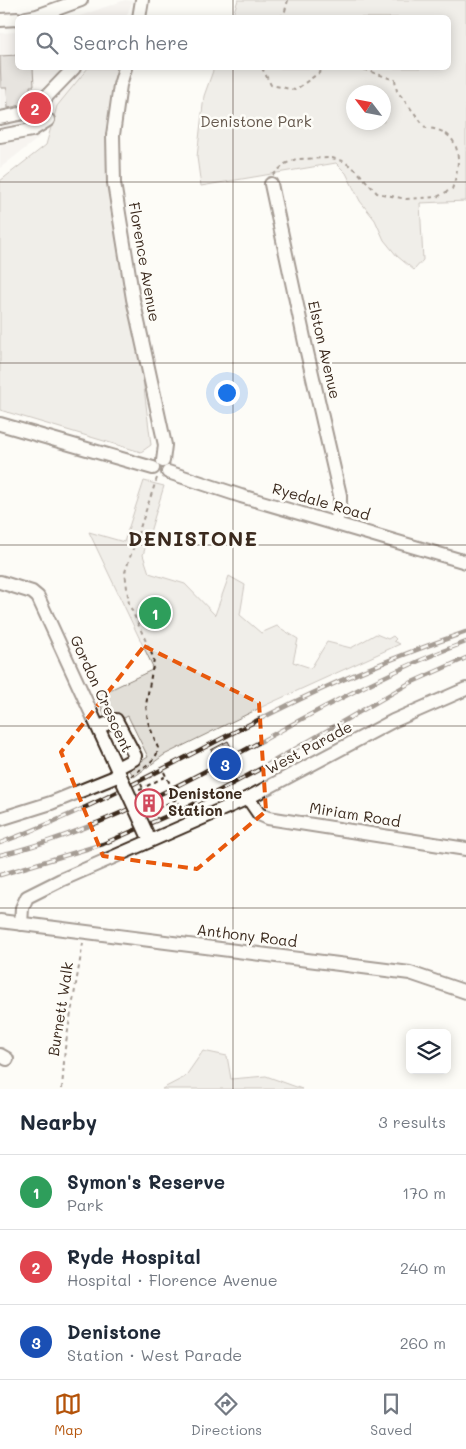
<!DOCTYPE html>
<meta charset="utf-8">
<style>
:root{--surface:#fff;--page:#f2f2f3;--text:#1f2937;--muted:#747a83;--line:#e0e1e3;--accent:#b45309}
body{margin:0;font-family:Mali,sans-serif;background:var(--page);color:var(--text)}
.controls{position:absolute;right:15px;bottom:15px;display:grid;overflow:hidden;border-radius:8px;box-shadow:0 2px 12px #0003}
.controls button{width:45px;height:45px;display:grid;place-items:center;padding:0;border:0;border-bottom:1px solid var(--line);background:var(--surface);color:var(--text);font:25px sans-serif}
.compass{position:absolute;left:346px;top:85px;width:45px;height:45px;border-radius:50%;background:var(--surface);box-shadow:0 2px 12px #0003;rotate:302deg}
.you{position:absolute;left:226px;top:392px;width:18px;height:18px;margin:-12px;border:4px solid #fff;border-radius:50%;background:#1a73e8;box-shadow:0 0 0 8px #1a73e833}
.badge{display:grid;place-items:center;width:32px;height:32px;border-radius:50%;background:var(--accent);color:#fff;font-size:16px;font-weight:700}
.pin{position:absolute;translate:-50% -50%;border:2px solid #fff;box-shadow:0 1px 5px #0006}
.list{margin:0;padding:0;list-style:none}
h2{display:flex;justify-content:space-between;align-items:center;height:65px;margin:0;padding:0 20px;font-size:21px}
h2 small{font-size:16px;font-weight:400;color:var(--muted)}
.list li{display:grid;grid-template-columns:32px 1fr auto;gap:15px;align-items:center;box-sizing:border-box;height:75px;padding:0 20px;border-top:1px solid var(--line)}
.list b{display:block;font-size:19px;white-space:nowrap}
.list p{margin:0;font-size:16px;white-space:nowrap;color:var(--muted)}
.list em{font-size:16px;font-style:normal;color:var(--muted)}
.icon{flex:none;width:28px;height:28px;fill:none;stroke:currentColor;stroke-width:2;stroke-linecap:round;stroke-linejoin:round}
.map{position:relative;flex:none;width:466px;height:1089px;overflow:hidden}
.search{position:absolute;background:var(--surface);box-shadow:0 2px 12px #0003;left:15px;right:15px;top:15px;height:55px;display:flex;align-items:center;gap:12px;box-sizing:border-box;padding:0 18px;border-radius:8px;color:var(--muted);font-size:19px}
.sheet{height:290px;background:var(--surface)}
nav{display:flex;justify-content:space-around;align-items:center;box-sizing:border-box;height:70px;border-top:1px solid var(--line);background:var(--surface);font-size:14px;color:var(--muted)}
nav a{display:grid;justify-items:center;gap:2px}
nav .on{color:var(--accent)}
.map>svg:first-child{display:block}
.built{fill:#efece7}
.green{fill:#e1ded7;stroke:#8e847a;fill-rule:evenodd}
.building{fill:#cdc8c2;stroke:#3b2a1e}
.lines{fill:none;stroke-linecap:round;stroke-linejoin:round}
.minor-casing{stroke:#3b2a1e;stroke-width:16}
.path{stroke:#3b2a1e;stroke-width:2;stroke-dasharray:4 4;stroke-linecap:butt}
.minor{stroke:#fdfcf7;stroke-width:12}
.rail-casing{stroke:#3b2a1e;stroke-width:4.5}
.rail{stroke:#fdfcf7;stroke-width:2.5;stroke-dasharray:8;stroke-linecap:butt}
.minor-bridge-casing{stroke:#3b2a1e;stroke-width:16;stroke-linecap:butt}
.minor-bridge{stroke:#fdfcf7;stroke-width:12}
.marked{fill:none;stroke:#e8590c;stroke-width:4;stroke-dasharray:10 6;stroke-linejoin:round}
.grid{fill:none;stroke:#3b2a1e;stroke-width:1;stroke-opacity:0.55}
.labels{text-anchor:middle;stroke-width:5;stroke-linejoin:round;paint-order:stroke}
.park-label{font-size:15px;fill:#64574c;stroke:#fdfcf7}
.street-label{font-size:15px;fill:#3b2a1e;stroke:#fdfcf7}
.poi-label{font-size:15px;font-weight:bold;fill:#3b2a1e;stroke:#fdfcf7;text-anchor:start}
.district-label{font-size:20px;font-weight:bold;letter-spacing:1px;fill:#3b2a1e;stroke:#fdfcf7}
</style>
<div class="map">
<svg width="466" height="1089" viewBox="0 0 466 1089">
<rect width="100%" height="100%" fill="#fdfcf7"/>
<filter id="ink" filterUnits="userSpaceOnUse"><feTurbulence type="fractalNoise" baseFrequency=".02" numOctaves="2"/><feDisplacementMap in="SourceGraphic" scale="10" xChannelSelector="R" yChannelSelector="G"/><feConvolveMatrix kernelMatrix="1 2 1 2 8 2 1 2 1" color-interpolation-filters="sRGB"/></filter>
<g filter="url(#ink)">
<!-- built -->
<g class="built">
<path d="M125 0 133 1 126 17H77Z"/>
<path d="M17 32 18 68H108L105 75 36 140 0 168V33Z"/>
</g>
<!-- green -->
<g class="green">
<path d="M238 0H466V201L420 203 423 260 414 270 397 256 384 240 375 220 360 201 346 173 336 163 201 186 197 157 204 96 214 68H448V18L232 17ZM354 92H384V122H354Z"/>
<path d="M88 68H121L111 175 133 299 151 445 141 452 0 410V181L46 145 57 106Z"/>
<path d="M144 481 164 486 143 555 149 573 185 584 215 615 229 576 245 585 240 615 261 633 277 626 298 639 293 662 311 668 327 642 351 648 376 634 388 639 393 636 396 639 394 641 400 644 266 705 164 755 134 777 129 769 148 757 128 716 109 726 97 696 154 669 89 532 124 542Z"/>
<path d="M203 1051 227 1056 231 1079 266 1076 302 1089H162L185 1077Z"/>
</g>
<!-- building -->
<g class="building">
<path d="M18 55V68H33L34 86H30L31 98 21 105 8 108 7 88H1L0 56Z"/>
<path d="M228 741 233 751 216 760 211 750Z"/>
<path d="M154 794 160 805 146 812 140 800Z"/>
</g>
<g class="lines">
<!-- minor casing -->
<g class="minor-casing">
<g id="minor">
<path d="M26 18 37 16 81 0"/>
<path d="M139 18 142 0"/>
<path d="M0 20 18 19"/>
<path d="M125 68 120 85 113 135 114 183 133 299 165 445 163 461"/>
<path d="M0 118 24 113 44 99 74 68"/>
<path d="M0 136 32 130 48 120"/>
<path d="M271 184 307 352 340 495V510L335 523"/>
<path d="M0 424 153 468"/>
<path d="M168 472 241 496 466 562"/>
<path d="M0 582 32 592 38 597 123 782"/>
<path d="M99 727 116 720 135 756 134 759 117 768"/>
<path d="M248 798 259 814 268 818 466 849"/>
<path d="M0 819 51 803 120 775"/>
<path d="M0 921 410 973 466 992"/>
<path d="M21 924 22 908 27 897 61 880 248 798 393 721 466 689"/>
<path d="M0 1055 7 1059"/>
</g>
</g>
<!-- path -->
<g class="path">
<path d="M280 18 285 11 288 0"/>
<path d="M262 68 271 85 295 90 323 70 329 68"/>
<path d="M273 175 285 164 296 159 332 158 343 161 356 170 377 193 406 199 437 197 452 189C462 162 463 130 426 128L397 91 395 80 360 68"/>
<path d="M164 772 171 786"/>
<path d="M131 776C140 769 158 761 158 748L148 722 146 705 154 659 129 604 125 572 157 478"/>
<path d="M141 784 143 789"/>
<path d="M147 786 166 776"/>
<path d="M139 790 143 789 147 797"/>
<path d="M175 795 181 808"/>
<path d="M158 808 177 799"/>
<path d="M153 810 157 818"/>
<path d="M150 812 153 810 151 807"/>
<path d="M62 1089 65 1048 83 943"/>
</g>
<!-- minor -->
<use href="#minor" class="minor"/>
<!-- rail casing -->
<g class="rail-casing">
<g id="rail">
<path d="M0 843C94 809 181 758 270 714 333 682 399 655 466 632"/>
<path d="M0 855C165 815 307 700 466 642"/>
<path d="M0 875 103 844 192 805 262 768 408 684 466 658"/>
</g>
</g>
<!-- rail -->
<use href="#rail" class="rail"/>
<!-- minor-bridge casing -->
<g class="minor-bridge-casing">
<path id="minor-bridge" d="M123 782 147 834"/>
</g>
<!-- minor-bridge -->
<use href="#minor-bridge" class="minor-bridge"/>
</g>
</g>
<!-- marked area -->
<path d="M0 0H466V1089H0ZM144 646 259 703 266 811 197 869 103 856 61 752Z" fill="#fdfcf7" fill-opacity=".55" fill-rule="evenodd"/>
<path class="marked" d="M144 646 259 703 266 811 197 869 103 856 61 752Z"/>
<!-- grid -->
<path class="grid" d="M233 0V18M233 68V1089M0 182H466M0 363H466M0 545H466M0 726H466M0 908H466"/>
<!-- icons -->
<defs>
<g id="building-ring" transform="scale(1.4375)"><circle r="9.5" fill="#fdfcf7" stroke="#d1495b" stroke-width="1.5"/><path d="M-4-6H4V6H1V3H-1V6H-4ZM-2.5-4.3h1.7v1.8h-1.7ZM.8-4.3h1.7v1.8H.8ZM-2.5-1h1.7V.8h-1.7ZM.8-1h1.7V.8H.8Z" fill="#d1495b"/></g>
</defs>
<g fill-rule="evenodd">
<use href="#building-ring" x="149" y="803"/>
</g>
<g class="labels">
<!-- park labels -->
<g class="park-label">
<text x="256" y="127">Denistone Park</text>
</g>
<!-- street labels -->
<g class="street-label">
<text transform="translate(144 262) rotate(80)" y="5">Florence Avenue</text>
<text transform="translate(324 350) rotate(77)" y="5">Elston Avenue</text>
<text transform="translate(321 502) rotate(16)" y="5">Ryedale Road</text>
<text transform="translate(101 694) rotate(65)" y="5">Gordon Crescent</text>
<text transform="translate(309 748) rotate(-28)" y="5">West Parade</text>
<text transform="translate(355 815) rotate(9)" y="5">Miriam Road</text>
<text transform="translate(247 936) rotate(7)" y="5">Anthony Road</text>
<text transform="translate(61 1009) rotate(-81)" y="5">Burnett Walk</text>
</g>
<!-- poi labels -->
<g class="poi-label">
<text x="168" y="799">Denistone<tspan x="168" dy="17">Station</tspan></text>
</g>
<!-- district labels -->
<g class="district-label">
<text x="193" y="546">DENISTONE</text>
</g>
</g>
</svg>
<div class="controls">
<button><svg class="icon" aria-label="layers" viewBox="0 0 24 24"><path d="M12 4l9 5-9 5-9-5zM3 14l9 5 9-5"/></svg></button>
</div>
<svg class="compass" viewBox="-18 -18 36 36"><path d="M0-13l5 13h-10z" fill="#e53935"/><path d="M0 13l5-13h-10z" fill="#747a83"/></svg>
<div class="you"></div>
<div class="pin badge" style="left:155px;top:613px;background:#2e9e5b">1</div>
<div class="pin badge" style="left:35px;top:108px;background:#e0444e">2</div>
<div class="pin badge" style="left:225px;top:764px;background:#1a4fb4">3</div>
<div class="search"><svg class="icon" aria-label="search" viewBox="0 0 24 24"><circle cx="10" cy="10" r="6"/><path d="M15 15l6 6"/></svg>Search here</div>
</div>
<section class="sheet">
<h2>Nearby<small>3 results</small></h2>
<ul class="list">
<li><span class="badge" style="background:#2e9e5b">1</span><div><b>Symon's Reserve</b><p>Park</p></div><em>170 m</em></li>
<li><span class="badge" style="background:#e0444e">2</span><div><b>Ryde Hospital</b><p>Hospital · Florence Avenue</p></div><em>240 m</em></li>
<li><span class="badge" style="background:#1a4fb4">3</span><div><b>Denistone</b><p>Station · West Parade</p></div><em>260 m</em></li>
</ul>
</section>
<nav>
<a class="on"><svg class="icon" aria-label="map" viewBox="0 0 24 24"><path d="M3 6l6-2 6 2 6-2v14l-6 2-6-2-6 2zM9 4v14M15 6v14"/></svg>Map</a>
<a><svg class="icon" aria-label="directions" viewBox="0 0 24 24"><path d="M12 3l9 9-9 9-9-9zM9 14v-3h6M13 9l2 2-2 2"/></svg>Directions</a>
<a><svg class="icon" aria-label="saved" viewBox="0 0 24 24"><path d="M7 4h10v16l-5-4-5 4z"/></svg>Saved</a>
</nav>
